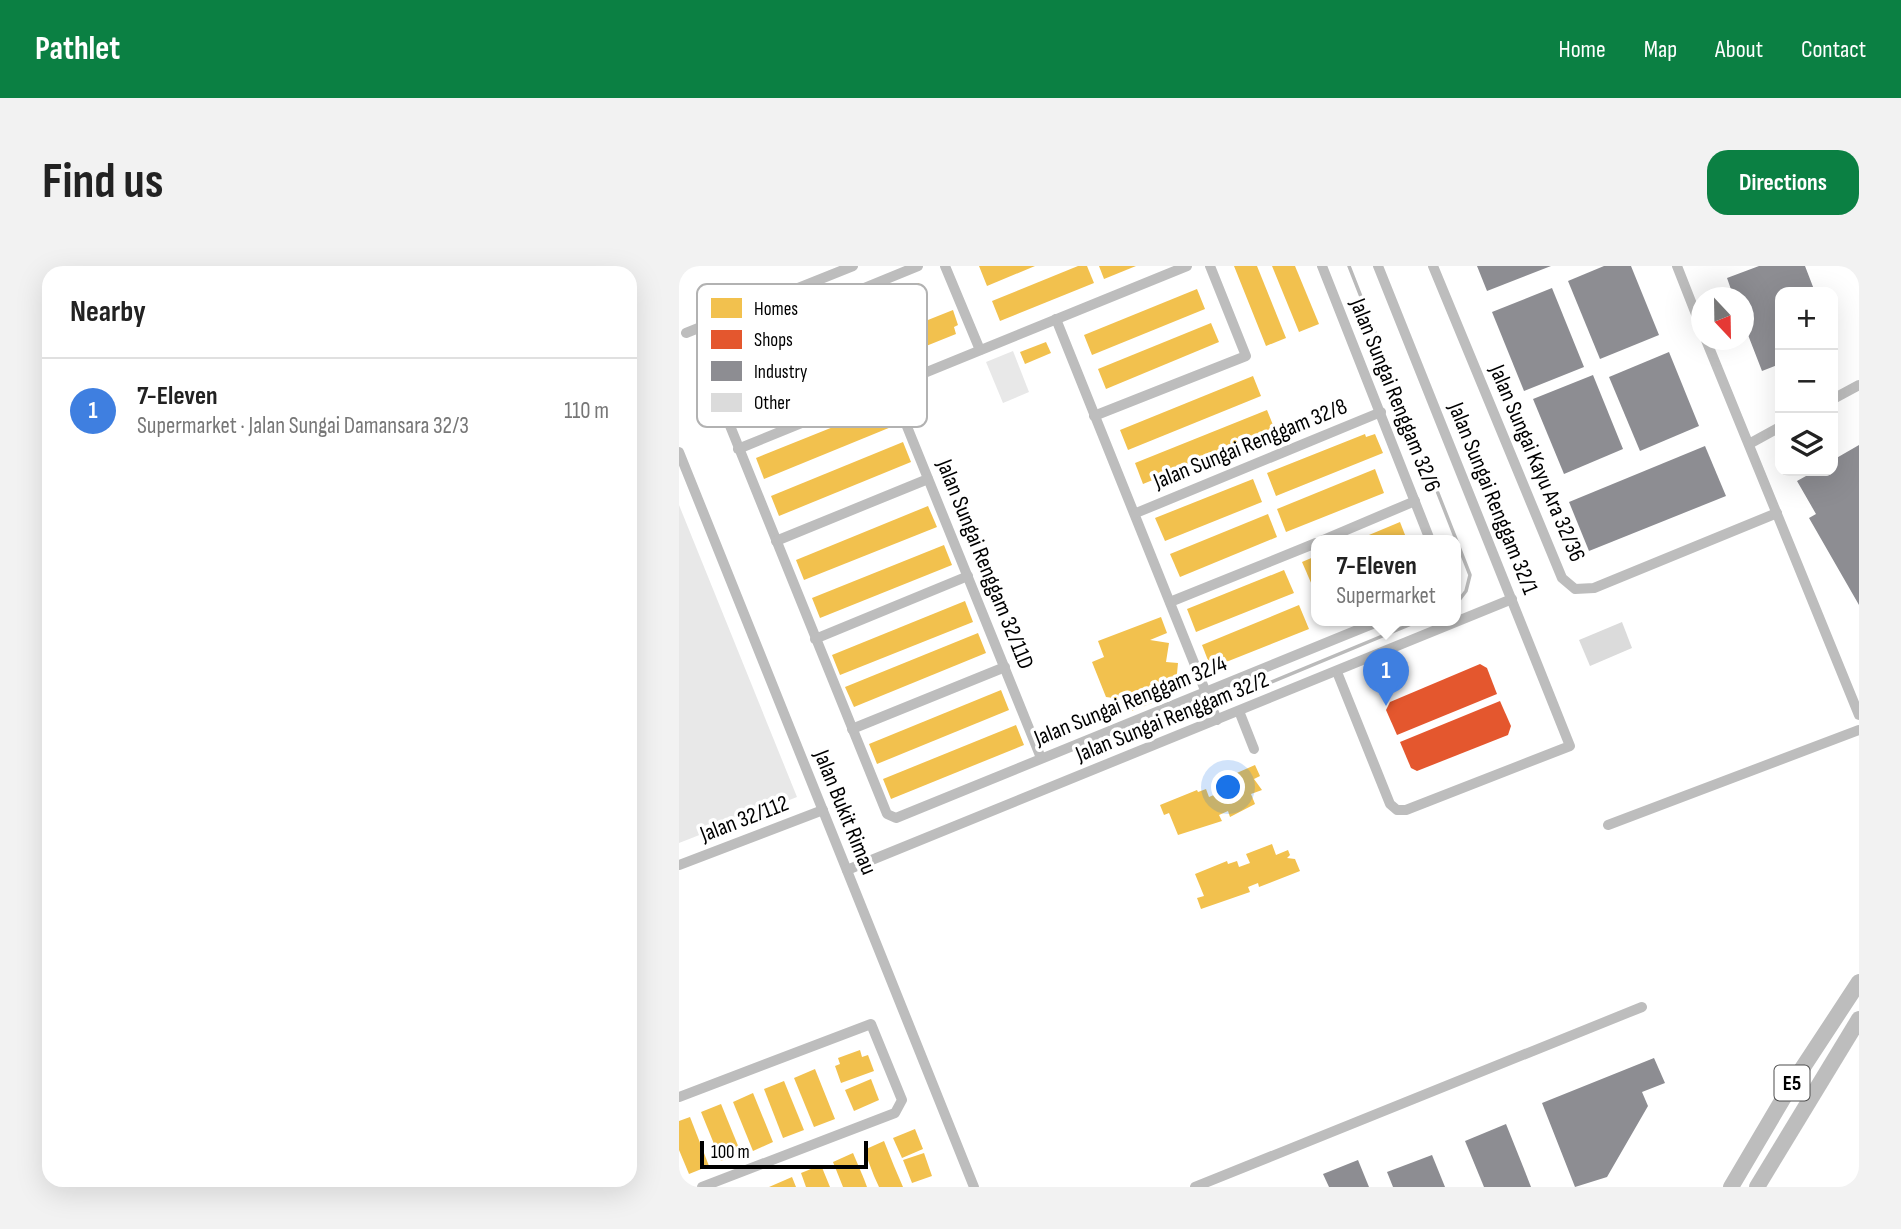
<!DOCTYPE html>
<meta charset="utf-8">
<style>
:root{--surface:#fff;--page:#f2f2f2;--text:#222;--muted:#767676;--line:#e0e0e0;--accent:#0b8043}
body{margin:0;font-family:"Sofia Sans Condensed",sans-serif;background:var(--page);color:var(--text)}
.controls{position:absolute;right:21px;top:21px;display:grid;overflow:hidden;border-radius:14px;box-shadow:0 7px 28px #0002}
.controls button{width:63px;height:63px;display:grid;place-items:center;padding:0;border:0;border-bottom:2px solid var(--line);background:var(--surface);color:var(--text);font:35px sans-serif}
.compass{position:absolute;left:1012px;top:21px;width:63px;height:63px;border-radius:50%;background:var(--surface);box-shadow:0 7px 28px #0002;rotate:158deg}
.scale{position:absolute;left:21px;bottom:18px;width:168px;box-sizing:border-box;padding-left:7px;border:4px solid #000;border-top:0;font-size:19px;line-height:24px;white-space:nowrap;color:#000;-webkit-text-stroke:5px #fff;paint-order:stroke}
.you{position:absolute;left:550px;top:522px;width:24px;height:24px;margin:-18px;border:5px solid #fff;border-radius:50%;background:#1a73e8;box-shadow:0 0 0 10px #1a73e833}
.badge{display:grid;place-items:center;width:46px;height:46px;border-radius:50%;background:var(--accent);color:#fff;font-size:23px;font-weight:700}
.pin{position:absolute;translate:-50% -58px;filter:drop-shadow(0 2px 4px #0008)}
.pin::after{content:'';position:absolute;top:37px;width:24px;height:21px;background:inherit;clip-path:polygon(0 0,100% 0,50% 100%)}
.popup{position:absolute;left:632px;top:269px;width:150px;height:91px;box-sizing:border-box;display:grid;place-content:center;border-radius:14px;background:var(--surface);filter:drop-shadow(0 2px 5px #0005);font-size:23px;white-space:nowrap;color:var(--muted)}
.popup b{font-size:26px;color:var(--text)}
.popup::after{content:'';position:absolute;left:50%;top:100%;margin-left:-14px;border:14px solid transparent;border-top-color:var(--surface)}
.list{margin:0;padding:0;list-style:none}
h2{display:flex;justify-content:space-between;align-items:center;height:91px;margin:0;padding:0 28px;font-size:30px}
h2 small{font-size:23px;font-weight:400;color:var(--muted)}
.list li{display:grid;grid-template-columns:46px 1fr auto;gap:21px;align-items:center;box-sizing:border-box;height:105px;padding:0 28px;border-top:2px solid var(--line)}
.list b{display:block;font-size:26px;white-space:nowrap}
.list p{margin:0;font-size:23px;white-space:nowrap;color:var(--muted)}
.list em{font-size:23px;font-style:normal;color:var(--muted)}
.icon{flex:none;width:38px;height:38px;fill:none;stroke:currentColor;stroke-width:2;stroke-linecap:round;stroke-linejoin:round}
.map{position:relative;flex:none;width:1180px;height:921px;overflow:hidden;border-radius:21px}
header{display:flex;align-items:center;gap:42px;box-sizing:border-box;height:98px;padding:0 35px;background:var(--accent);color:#fff}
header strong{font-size:33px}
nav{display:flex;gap:38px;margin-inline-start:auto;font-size:24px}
.intro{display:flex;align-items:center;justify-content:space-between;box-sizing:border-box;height:168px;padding:0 42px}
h1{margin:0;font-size:49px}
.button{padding:18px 32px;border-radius:21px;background:var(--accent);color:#fff;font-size:24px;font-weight:700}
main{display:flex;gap:42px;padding:0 42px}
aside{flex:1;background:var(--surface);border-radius:21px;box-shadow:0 7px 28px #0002}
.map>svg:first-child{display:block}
.green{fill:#e8e8e8}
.homes{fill:#f2c14e}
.shops{fill:#e4572e}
.industry{fill:#8d8d92}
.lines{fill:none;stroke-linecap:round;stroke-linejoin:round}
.stream{stroke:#bababa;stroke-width:3.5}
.building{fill:#dbdbdb}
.minor{stroke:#bdbdbd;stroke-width:10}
.highway{stroke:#bdbdbd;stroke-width:16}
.labels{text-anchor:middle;stroke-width:7;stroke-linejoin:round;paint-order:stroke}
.shield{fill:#fff;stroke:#4c4c4c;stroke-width:2}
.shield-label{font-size:21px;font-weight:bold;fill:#000}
.street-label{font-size:23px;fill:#000;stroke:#fff}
.key{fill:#fff;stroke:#b2b2b2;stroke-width:2}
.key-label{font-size:19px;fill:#000}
</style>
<header>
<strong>Pathlet</strong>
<nav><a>Home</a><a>Map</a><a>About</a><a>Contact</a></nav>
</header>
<div class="intro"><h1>Find us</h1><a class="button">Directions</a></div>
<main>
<aside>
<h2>Nearby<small></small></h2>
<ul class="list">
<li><span class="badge" style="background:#3f7fe0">1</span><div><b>7-Eleven</b><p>Supermarket · Jalan Sungai Damansara 32/3</p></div><em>110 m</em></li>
</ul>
</aside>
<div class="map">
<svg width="1180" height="921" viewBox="0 0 1180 921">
<rect width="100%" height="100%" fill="#fff"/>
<!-- green -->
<g class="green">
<path d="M334 85 350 126 324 137 307 96Z"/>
<path d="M0 239 118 531 0 577Z"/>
</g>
<!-- homes -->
<g class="homes">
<path d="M300 0H356L308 20Z"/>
<path d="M399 0H408L415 17 321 55 313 35Z"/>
<path d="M420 0H457L425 13Z"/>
<path d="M555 0H578L607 72 587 80Z"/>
<path d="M593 0H616L640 58 620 66Z"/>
<path d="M240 17 249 39 150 79 141 57Z"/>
<path d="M518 23 526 43 413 89 405 69Z"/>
<path d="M274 44 279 59 275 61 277 68 165 113 156 91Z"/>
<path d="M532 57 540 76 427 123 419 103Z"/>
<path d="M132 61 140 83 41 123 33 101Z"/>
<path d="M367 76 372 87 346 98 341 86Z"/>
<path d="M148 95 158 116 60 160 51 139Z"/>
<path d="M574 110 582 130 449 184 441 164Z"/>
<path d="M209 139 217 159 85 213 77 192Z"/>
<path d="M588 144 596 164 464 218 456 197Z"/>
<path d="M686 168 687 171 696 168 704 187 597 230 588 207Z"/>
<path d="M224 176 232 196 100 250 92 230Z"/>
<path d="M696 203 705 227 607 266 598 243Z"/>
<path d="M574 213 583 236 486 275 476 252Z"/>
<path d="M249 240 258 261 125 314 117 294Z"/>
<path d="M589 248 598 271 501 311 491 288Z"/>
<path d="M721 256 728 274H678Z"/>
<path d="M265 279 273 299 141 352 133 332Z"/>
<path d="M637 290V317L633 319 623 296Z"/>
<path d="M605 304 615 327 517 366 508 343Z"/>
<path d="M286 335 294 356 161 409 153 389Z"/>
<path d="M620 339 630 363 532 402 523 379Z"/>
<path d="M482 351 488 367 471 374 490 377 487 396 499 397 496 428 453 445 449 434 427 431 413 396 425 391 419 375Z"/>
<path d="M299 367 307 387 175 441 166 421Z"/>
<path d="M322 424 330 444 198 498 190 478Z"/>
<path d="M337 459 345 479 212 533 204 513Z"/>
<path d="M576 499 581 510 575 513 583 524 572 528 576 538 551 551 549 545 540 549 543 555 499 569 490 547 485 549 481 539 518 524 519 526 527 523 530 531 542 526 538 518 545 516 544 513Z"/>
<path d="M593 578 597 589 609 584 611 589 608 592 616 593 621 605 580 621 579 617 569 621 571 626 522 643 518 632 525 630 516 608 548 595 549 598 558 595 560 601 571 597 567 588Z"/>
<path d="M181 784 183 791 189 789 195 805 162 817 156 800 161 798 159 792Z"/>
<path d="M136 803 156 853 135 861 115 812Z"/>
<path d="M192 813 200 834 175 845 166 824Z"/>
<path d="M105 815 125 864 104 872 85 823Z"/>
<path d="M74 827 94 876 74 885 54 836Z"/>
<path d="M42 838 62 887 42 895 22 846Z"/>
<path d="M11 851 30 900 10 908 0 884V855Z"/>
<path d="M236 863 244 883 223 892 214 872Z"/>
<path d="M205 875 215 900 224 921H200L195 910 185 884Z"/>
<path d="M174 887 185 913 188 921H164L154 896Z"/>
<path d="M245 887 253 910 233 917 224 894Z"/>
<path d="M142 899 151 921H127L122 907Z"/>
<path d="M113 911 117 921H90Z"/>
</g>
<!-- shops -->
<g class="shops">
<path d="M801 398 808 402 818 428 718 469 707 444 711 436Z"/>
<path d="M821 435 832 460 829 469 738 505 732 502 721 476Z"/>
</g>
<!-- industry -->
<g class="industry">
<path d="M798 0H872L808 25Z"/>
<path d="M925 0H952L980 69 921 93 889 15Z"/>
<path d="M1080 0H1126L1136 26H1101V98L1083 105 1064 56V32H1055L1048 12Z"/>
<path d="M873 22 905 101 845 125 813 46Z"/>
<path d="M990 86 1020 160 961 185 930 111Z"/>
<path d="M914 109 944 183 885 208 854 133Z"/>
<path d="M1180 179V339L1130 252 1137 248 1118 215 1136 205H1154V194Z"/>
<path d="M1026 180 1047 230 910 285 890 236Z"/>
<path d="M975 792 986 817 963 826 969 840 928 911 896 921 863 837Z"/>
<path d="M827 858 845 903 852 921H805L786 875Z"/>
<path d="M753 889 766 921H714L708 906Z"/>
<path d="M679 894 690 921H650L644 908Z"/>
</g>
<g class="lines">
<!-- stream -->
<g class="stream">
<path d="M670 0 791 309 787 325 777 338"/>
<path d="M547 435 742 354"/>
</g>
</g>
<!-- building -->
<path class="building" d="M943 356 953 382 911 400 900 374Z"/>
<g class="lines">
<!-- minor -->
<g class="minor">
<path d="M239 0 24 88V93L208 548 217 552 703 354"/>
<path d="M266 0 301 84"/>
<path d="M643 0 751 274"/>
<path d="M754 0 883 312 896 323 915 322 1098 247"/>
<path d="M998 0 1022 61"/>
<path d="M377 53 538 454"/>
<path d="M7 67 174 0"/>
<path d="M1027 74 1180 449"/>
<path d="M212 121 362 492"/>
<path d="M1154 133 1180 119"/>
<path d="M415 150 567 90 531 0"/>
<path d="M1070 178 1101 161"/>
<path d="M59 183 508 0"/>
<path d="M0 186 295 921"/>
<path d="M457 247 702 146"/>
<path d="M644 274 736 235"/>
<path d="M97 275 249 213"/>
<path d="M491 336 637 277"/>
<path d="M136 373 289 310"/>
<path d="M658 406 711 538 718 544H727L891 480 699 0"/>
<path d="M560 445 575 483"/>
<path d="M173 463 326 401"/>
<path d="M929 559 1180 464"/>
<path d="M0 599 144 544"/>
<path d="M168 604 833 333"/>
<path d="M0 831 192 758 223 834 216 847 23 921"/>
<path d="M516 921 963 741"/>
</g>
<!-- highway -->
<g class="highway">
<path d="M1052 921 1111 821 1180 716"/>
<path d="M1078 921 1180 753"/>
</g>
</g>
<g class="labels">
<!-- shield labels -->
<rect class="shield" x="1095.5" y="799.5" width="35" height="35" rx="5"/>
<g class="shield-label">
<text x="1113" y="824">E5</text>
</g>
<!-- street labels -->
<g class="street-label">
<text transform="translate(717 129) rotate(68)" y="8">Jalan Sungai Renggam 32/6</text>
<text transform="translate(571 177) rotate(-22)" y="8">Jalan Sungai Renggam 32/8</text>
<text transform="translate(859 197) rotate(67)" y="8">Jalan Sungai Kayu Ara 32/36</text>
<text transform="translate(815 232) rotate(68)" y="8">Jalan Sungai Renggam 32/1</text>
<text transform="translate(307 298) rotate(68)" y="8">Jalan Sungai Renggam 32/11D</text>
<text transform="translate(451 434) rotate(-22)" y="8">Jalan Sungai Renggam 32/4</text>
<text transform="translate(493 450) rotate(-22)" y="8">Jalan Sungai Renggam 32/2</text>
<text transform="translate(167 546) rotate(68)" y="8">Jalan Bukit Rimau</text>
<text transform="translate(65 552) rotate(-21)" y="8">Jalan 32/112</text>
</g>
</g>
<!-- legend -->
<rect x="18" y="18" width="230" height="143" rx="10" class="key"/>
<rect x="32" y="32" width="31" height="20" fill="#f2c14e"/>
<rect x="32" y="64" width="31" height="19" fill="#e4572e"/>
<rect x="32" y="95" width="31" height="20" fill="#8d8d92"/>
<rect x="32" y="127" width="31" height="19" fill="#dbdbdb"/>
<g class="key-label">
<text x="75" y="49">Homes</text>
<text x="75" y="80">Shops</text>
<text x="75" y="112">Industry</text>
<text x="75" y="143">Other</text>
</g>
</svg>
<div class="controls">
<button>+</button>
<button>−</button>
<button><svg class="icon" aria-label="layers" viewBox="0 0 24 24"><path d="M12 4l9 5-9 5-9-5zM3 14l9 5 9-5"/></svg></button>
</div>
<svg class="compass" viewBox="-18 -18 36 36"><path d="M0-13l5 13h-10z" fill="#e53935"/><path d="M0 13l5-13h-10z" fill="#767676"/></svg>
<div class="scale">100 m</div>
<div class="you"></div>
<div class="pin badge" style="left:707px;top:440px;background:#3f7fe0">1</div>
<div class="popup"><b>7-Eleven</b>Supermarket</div>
</div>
</main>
